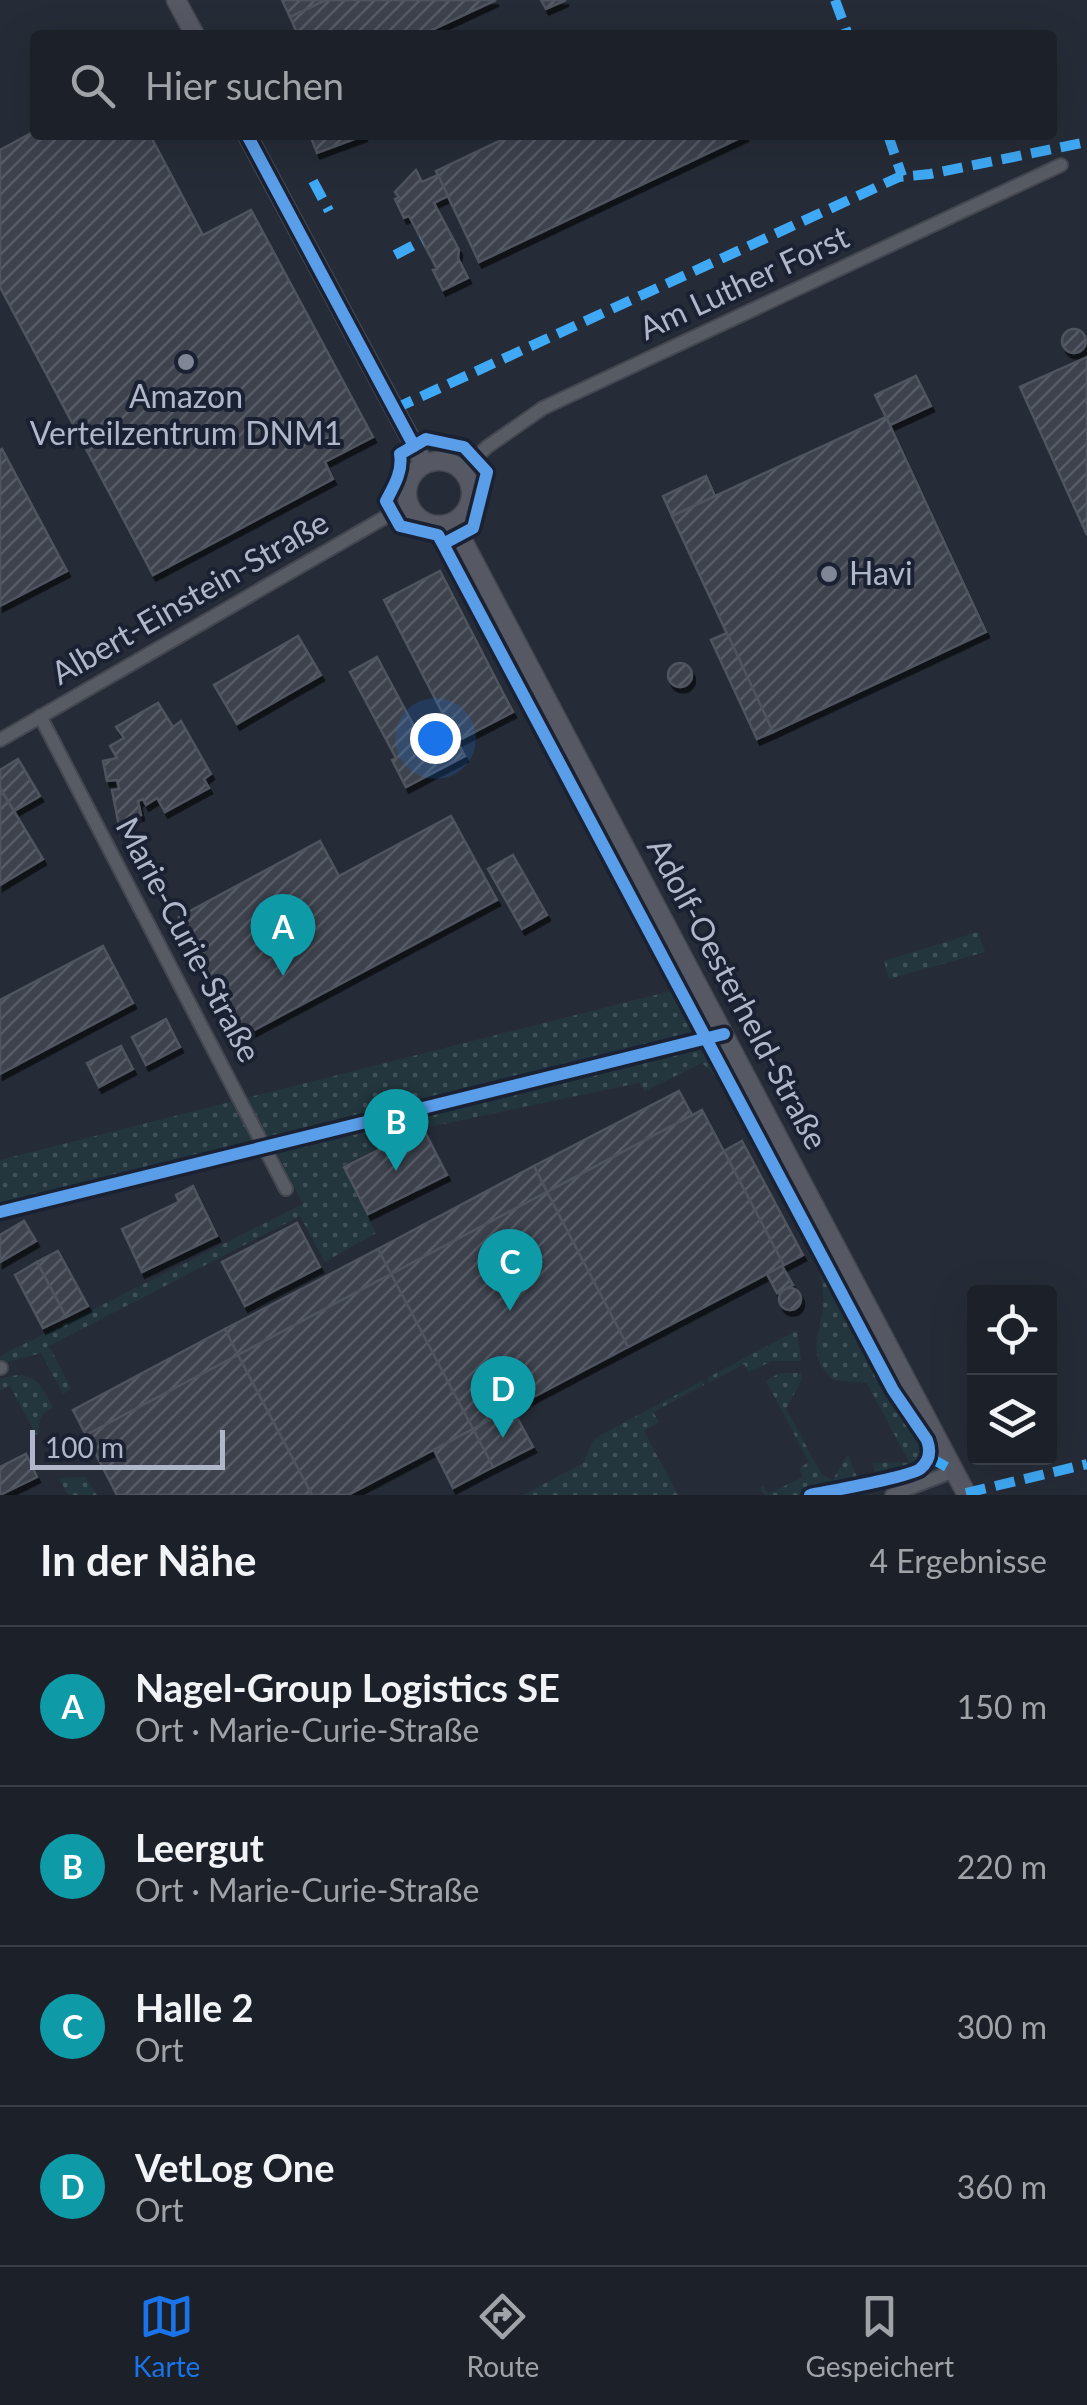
<!DOCTYPE html>
<html lang="de">
<meta charset="utf-8">
<style>
:root{--surface:#1c2129;--page:#292e35;--text:#f1f3f6;--muted:#a0a3a8;--line:#3a3e46;--accent:#1a73e8}
body{margin:0;font-family:Lato,sans-serif;background:var(--page);color:var(--text)}
.controls{position:absolute;right:30px;bottom:30px;display:grid;overflow:hidden;border-radius:10px;box-shadow:0 10px 40px #0002}
.controls button{width:90px;height:90px;display:grid;place-items:center;padding:0;border:0;border-bottom:2px solid var(--line);background:var(--surface);color:var(--text);font:50px sans-serif}
.scale{position:absolute;left:30px;bottom:25px;width:195px;box-sizing:border-box;padding-left:10px;border:5px solid #b0b7c9;border-top:0;font-size:28px;line-height:35px;white-space:nowrap;color:#b0b7c9;-webkit-text-stroke:8px #1a2132;paint-order:stroke}
.you{position:absolute;left:435px;top:738px;width:35px;height:35px;margin:-25px;border:8px solid #fff;border-radius:50%;background:#1a73e8;box-shadow:0 0 0 15px #1a73e833}
.badge{display:grid;place-items:center;width:65px;height:65px;border-radius:50%;background:var(--accent);color:#fff;font-size:32px;font-weight:700}
.pin{position:absolute;translate:-50% -82px;filter:drop-shadow(0 2px 5px #0008)}
.pin::after{content:'';position:absolute;top:52px;width:35px;height:30px;background:inherit;clip-path:polygon(0 0,100% 0,50% 100%)}
.list{margin:0;padding:0;list-style:none}
h2{display:flex;justify-content:space-between;align-items:center;height:130px;margin:0;padding:0 40px;font-size:42px}
h2 small{font-size:32px;font-weight:400;color:var(--muted)}
.list li{display:grid;grid-template-columns:65px 1fr auto;gap:30px;align-items:center;box-sizing:border-box;height:160px;padding:0 40px;border-top:2px solid var(--line)}
.list b{display:block;font-size:38px;white-space:nowrap}
.list p{margin:0;font-size:32px;white-space:nowrap;color:var(--muted)}
.list em{font-size:32px;font-style:normal;color:var(--muted)}
.icon{flex:none;width:55px;height:55px;fill:none;stroke:currentColor;stroke-width:2;stroke-linecap:round;stroke-linejoin:round}
.map{position:relative;flex:none;width:1087px;height:1495px;overflow:hidden}
.search{position:absolute;background:var(--surface);box-shadow:0 10px 40px #0002;left:30px;right:30px;top:30px;height:110px;display:flex;align-items:center;gap:25px;box-sizing:border-box;padding:0 35px;border-radius:10px;color:var(--muted);font-size:38px}
.sheet{height:770px;background:var(--surface)}
nav{display:flex;justify-content:space-around;align-items:center;box-sizing:border-box;height:140px;border-top:2px solid var(--line);background:var(--surface);font-size:28px;color:var(--muted)}
nav a{display:grid;justify-items:center;gap:5px}
nav .on{color:var(--accent)}
.map>svg:first-child{display:block}
.grass{fill:url(#grass-dots)}
.building{fill:url(#building-hatch);stroke:#4f545f;stroke-width:2.5;filter:url(#shadow)}
.lines{fill:none;stroke-linecap:round;stroke-linejoin:round}
.street-casing{stroke:#444750;stroke-width:16}
.secondary-casing{stroke:#444750;stroke-width:21}
.street{stroke:#575b64;stroke-width:12}
.secondary{stroke:#565963;stroke-width:18}
.quiet{stroke:#3fa9f5;stroke-width:10;stroke-dasharray:20 10;stroke-linecap:butt}
.cycleway-casing{stroke:#1a2132;stroke-width:19}
.cycleway{stroke:#5a9eea;stroke-width:12}
.poi-dot{fill:#808696;stroke:#1a2132;stroke-width:4}
.labels{text-anchor:middle;stroke-width:8;stroke-linejoin:round;paint-order:stroke}
.street-label{font-size:32px;fill:#b0b7c9;stroke:#1a2132}
.poi-label{font-size:32px;fill:#b0b7c9;stroke:#1a2132}
</style>
<div class="map">
<svg width="1087" height="1495" viewBox="0 0 1087 1495">
<defs>
<pattern id="grass-dots" width="8" height="8" patternUnits="userSpaceOnUse" patternTransform="scale(2.5)"><rect width="8" height="8" fill="#23363d"/><path d="M2 2h.1M6 6h.1" fill="none" stroke="#405158" stroke-width="1.8" stroke-linecap="round"/></pattern>
<pattern id="building-hatch" width="6" height="6" patternUnits="userSpaceOnUse" patternTransform="scale(2.5)"><rect width="6" height="6" fill="#3e424d"/><path d="M-1 1l2-2M0 6l6-6M5 7l2-2" fill="none" stroke="#575b65"/></pattern>
<filter id="shadow"><feDropShadow dx="3" dy="5.5" stdDeviation="0" flood-color="#0009"/></filter>
</defs>
<rect width="100%" height="100%" fill="#262c37"/>
<!-- grass -->
<g class="grass">
<path d="M978 932 985 952 889 979 884 961Z"/>
<path d="M675 990 700 1035 274 1141 258 1155 0 1219V1160Z"/>
<path d="M705 1043 890 1391 928 1446C924 1475 902 1474 877 1481L872 1463 909 1462 867 1383 834 1380C805 1357 820 1336 823 1307 825 1293 821 1280 818 1267L720 1080 702 1063 645 1091 639 1083 414 1130 342 1166 376 1233 325 1262 300 1216 49 1346 71 1389 63 1394 41 1353 0 1364V1356L303 1204 275 1148Z"/>
<path d="M797 1330 801 1361H772L749 1372 744 1364 709 1383 707 1378Z"/>
<path d="M780 1373H801L802 1379 786 1409 822 1475 833 1480 848 1454 859 1482 800 1495H764L760 1488 763 1486 768 1494 803 1477 799 1468 809 1462 766 1381Z"/>
<path d="M17 1375C38 1375 44 1391 53 1407 42 1414 36 1420 40 1433L36 1435 10 1386 0 1391V1379Z"/>
<path d="M702 1381 704 1385 653 1412 659 1422 644 1431 678 1495H523L583 1463 593 1441 599 1436Z"/>
<path d="M85 1477 97 1495H68L59 1478Z"/>
</g>
<!-- building -->
<g class="building">
<path d="M282 0H326L290 17Z"/>
<path d="M326 0H496L421 35H298L290 17Z"/>
<path d="M541 0H566L546 9Z"/>
<path d="M35 131V135H150L203 235 251 210 373 437 325 462 333 479 153 575 0 287V150Z"/>
<path d="M310 135H365L317 153Z"/>
<path d="M512 135H746L479 262 436 171Z"/>
<path d="M416 170 422 182 438 175 448 196 434 203 459 250 458 258 468 278 443 290 433 270 437 269 409 216 404 218 395 199 399 197 395 192Z"/>
<circle cx="1074" cy="341" r="12"/>
<path d="M1087 357V535L1020 387Z"/>
<path d="M916 376 931 406 890 425 875 395Z"/>
<path d="M886 417 986 632 773 732 672 516Z"/>
<path d="M2 449 67 571 0 606V450Z"/>
<path d="M706 476 715 496 672 516 663 496Z"/>
<path d="M440 571 513 712 457 741 384 600Z"/>
<path d="M727 633 773 732 757 739 711 640Z"/>
<path d="M298 636 321 675 237 724 214 685Z"/>
<path d="M377 657 423 743 450 729 465 756 406 787 392 760 396 758 350 672Z"/>
<circle cx="680" cy="675" r="12"/>
<path d="M158 703 173 727 181 721 211 774 204 779 209 788 165 812 157 798 146 805 143 799 138 801 141 815 129 818 130 824 119 826 112 790 119 789 117 780 107 781 103 761 117 758 110 746 124 738 116 727Z"/>
<path d="M18 759 40 796 14 811 0 788V770Z"/>
<path d="M0 788 43 859 0 885Z"/>
<path d="M451 816 497 900 243 1036 179 917 320 841 339 876Z"/>
<path d="M513 855 547 915 522 929 488 869Z"/>
<path d="M103 946 133 1003 0 1074V1000Z"/>
<path d="M166 1019 180 1047 146 1065 132 1037Z"/>
<path d="M121 1046 133 1069 99 1087 87 1063Z"/>
<path d="M679 1091 692 1115 547 1192 534 1166Z"/>
<path d="M702 1110 784 1265 628 1347 547 1192Z"/>
<path d="M423 1128 447 1175 368 1214 344 1167Z"/>
<path d="M742 1141 803 1255 784 1265 724 1151Z"/>
<path d="M534 1166 547 1192 391 1274 378 1249Z"/>
<path d="M193 1186 217 1236 142 1272 122 1229 179 1202 176 1195Z"/>
<path d="M547 1192 628 1347 473 1429 391 1274Z"/>
<path d="M24 1221 36 1241 0 1262V1235Z"/>
<path d="M297 1223 320 1267 245 1306 222 1262Z"/>
<path d="M378 1249 391 1274 238 1355 225 1329Z"/>
<path d="M58 1251 88 1306 66 1317 37 1262Z"/>
<path d="M37 1262 66 1317 43 1328 15 1275Z"/>
<path d="M782 1266 793 1285 777 1293 767 1274Z"/>
<path d="M391 1274 473 1429 348 1495H312L238 1355Z"/>
<circle cx="790" cy="1299" r="11"/>
<path d="M225 1329 238 1355 86 1435 73 1410Z"/>
<path d="M238 1355 312 1495H117L86 1435Z"/>
<path d="M512 1408 533 1447 493 1467 473 1429Z"/>
<path d="M473 1429 493 1467 453 1488 434 1450Z"/>
<path d="M26 1454 37 1477 0 1495V1467Z"/>
</g>
<g class="lines">
<!-- street casing -->
<g class="street-casing">
<g id="street">
<path d="M462 471 487 447 543 408 1061 165"/>
<path d="M40 716 286 1189"/>
<path d="M0 740 408 504"/>
<path d="M0 1368H1"/>
<path d="M892 1495 954 1471"/>
</g>
</g>
<!-- secondary casing -->
<g class="secondary-casing">
<g id="secondary">
<path d="M176 0 195 35"/>
<path d="M247 135 424 464"/>
<circle cx="439" cy="493" r="32"/>
<path d="M453 522 967 1495"/>
</g>
</g>
<!-- street -->
<use href="#street" class="street"/>
<!-- secondary -->
<use href="#secondary" class="secondary"/>
<!-- quiet -->
<g class="quiet">
<path d="M835 0 848 35"/>
<path d="M888 135 902 176"/>
<path d="M313 181 329 211"/>
<path d="M395 255 422 241"/>
<path d="M394 409 899 177 930 174 1087 142"/>
<path d="M929 1457 954 1471"/>
<path d="M966 1493 1087 1464"/>
</g>
<!-- cycleway casing -->
<g class="cycleway-casing">
<g id="cycleway">
<path d="M247 135 414 446"/>
<path d="M443 544 473 528 487 472 464 447 426 439 400 454C403 471 394 486 386 501L400 526 438 535 443 544 893 1390 927 1440C931 1451 930 1461 920 1469 909 1477 829 1491 810 1495"/>
<path d="M0 1212 724 1034"/>
</g>
</g>
<!-- cycleway -->
<use href="#cycleway" class="cycleway"/>
</g>
<!-- markers -->
<g class="poi-dot">
<circle cx="186" cy="362" r="10"/>
<circle cx="829" cy="574" r="10"/>
</g>
<g class="labels">
<!-- street labels -->
<g class="street-label">
<text transform="translate(744 283) rotate(-25)" y="11">Am Luther Forst</text>
<text transform="translate(190 598) rotate(-30)" y="11">Albert-Einstein-Straße</text>
<text transform="translate(188 940) rotate(62)" y="11">Marie-Curie-Straße</text>
<text transform="translate(737 994) rotate(62)" y="11">Adolf-Oesterheld-Straße</text>
</g>
<!-- poi labels -->
<g class="poi-label">
<text x="186" y="408">Amazon<tspan x="186" dy="37">Verteilzentrum DNM1</tspan></text>
<text x="849" y="585" text-anchor="start">Havi</text>
</g>
</g>
</svg>
<div class="controls">
<button><svg class="icon" aria-label="locate" viewBox="0 0 24 24"><circle cx="12" cy="12" r="6"/><path d="M12 2v4M12 18v4M2 12h4M18 12h4"/></svg></button>
<button><svg class="icon" aria-label="layers" viewBox="0 0 24 24"><path d="M12 4l9 5-9 5-9-5zM3 14l9 5 9-5"/></svg></button>
</div>
<div class="scale">100 m</div>
<div class="you"></div>
<div class="pin badge" style="left:283px;top:976px;background:#0f9aa8">A</div>
<div class="pin badge" style="left:396px;top:1171px;background:#0f9aa8">B</div>
<div class="pin badge" style="left:510px;top:1311px;background:#0f9aa8">C</div>
<div class="pin badge" style="left:503px;top:1438px;background:#0f9aa8">D</div>
<div class="search"><svg class="icon" aria-label="search" viewBox="0 0 24 24"><circle cx="10" cy="10" r="6"/><path d="M15 15l6 6"/></svg>Hier suchen</div>
</div>
<section class="sheet">
<h2>In der Nähe<small>4 Ergebnisse</small></h2>
<ul class="list">
<li><span class="badge" style="background:#0f9aa8">A</span><div><b>Nagel-Group Logistics SE</b><p>Ort · Marie-Curie-Straße</p></div><em>150 m</em></li>
<li><span class="badge" style="background:#0f9aa8">B</span><div><b>Leergut</b><p>Ort · Marie-Curie-Straße</p></div><em>220 m</em></li>
<li><span class="badge" style="background:#0f9aa8">C</span><div><b>Halle 2</b><p>Ort</p></div><em>300 m</em></li>
<li><span class="badge" style="background:#0f9aa8">D</span><div><b>VetLog One</b><p>Ort</p></div><em>360 m</em></li>
</ul>
</section>
<nav>
<a class="on"><svg class="icon" aria-label="map" viewBox="0 0 24 24"><path d="M3 6l6-2 6 2 6-2v14l-6 2-6-2-6 2zM9 4v14M15 6v14"/></svg>Karte</a>
<a><svg class="icon" aria-label="directions" viewBox="0 0 24 24"><path d="M12 3l9 9-9 9-9-9zM9 14v-3h6M13 9l2 2-2 2"/></svg>Route</a>
<a><svg class="icon" aria-label="saved" viewBox="0 0 24 24"><path d="M7 4h10v16l-5-4-5 4z"/></svg>Gespeichert</a>
</nav>
